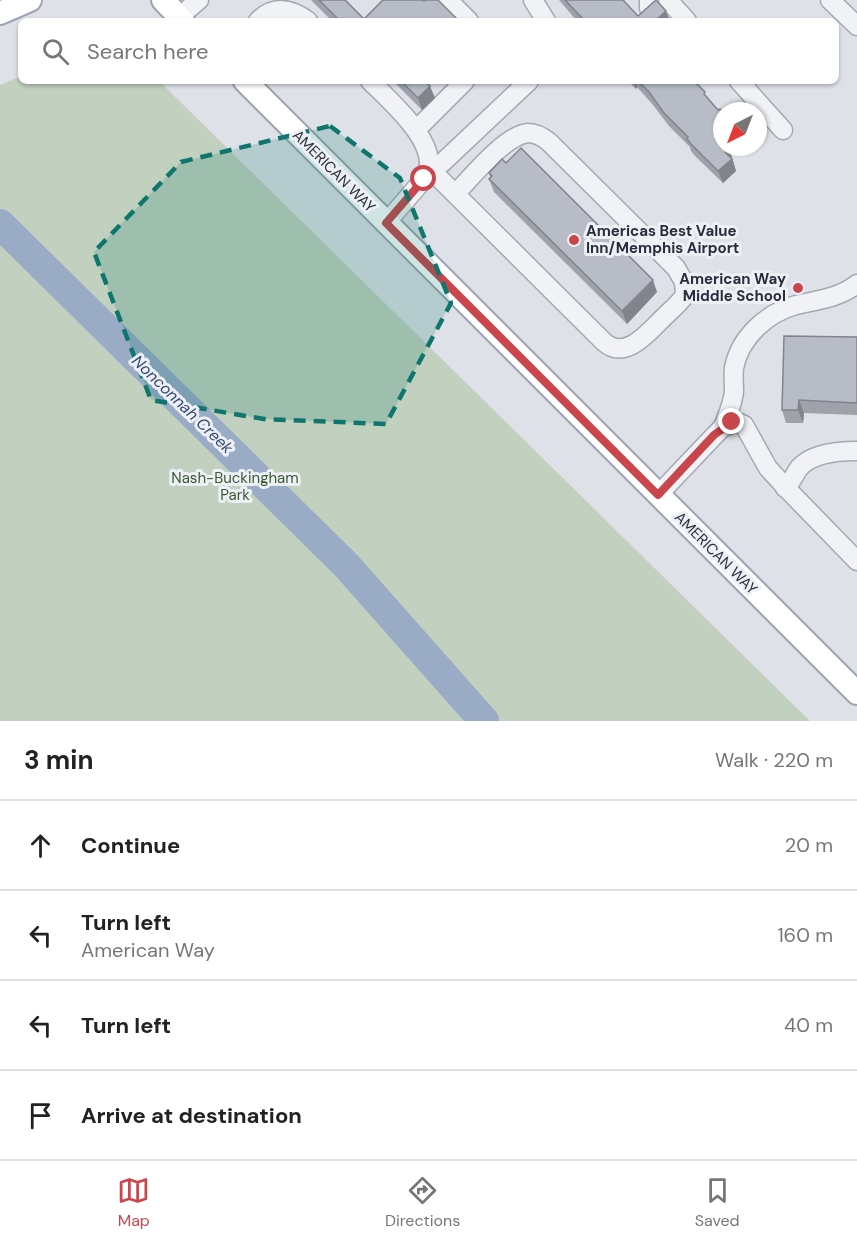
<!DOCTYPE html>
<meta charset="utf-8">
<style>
:root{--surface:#fff;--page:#f2f2f2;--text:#222;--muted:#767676;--line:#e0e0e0;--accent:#c9464d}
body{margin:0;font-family:"DM Sans",sans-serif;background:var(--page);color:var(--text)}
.compass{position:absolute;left:713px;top:102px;width:54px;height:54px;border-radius:50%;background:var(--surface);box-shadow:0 2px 4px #0004;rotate:222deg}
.stop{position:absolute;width:18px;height:18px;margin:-14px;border:4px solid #c9464d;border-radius:50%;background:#fff}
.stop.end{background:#c9464d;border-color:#fff;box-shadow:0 2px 6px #0008}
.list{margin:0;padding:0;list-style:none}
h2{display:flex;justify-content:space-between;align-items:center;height:78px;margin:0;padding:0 24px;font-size:26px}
h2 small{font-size:20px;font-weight:400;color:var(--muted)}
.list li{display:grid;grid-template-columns:39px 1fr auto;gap:18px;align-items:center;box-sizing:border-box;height:90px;padding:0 24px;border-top:2px solid var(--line)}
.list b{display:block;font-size:22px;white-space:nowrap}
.list p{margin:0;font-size:20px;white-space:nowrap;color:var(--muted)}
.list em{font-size:20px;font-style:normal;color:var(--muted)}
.icon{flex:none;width:33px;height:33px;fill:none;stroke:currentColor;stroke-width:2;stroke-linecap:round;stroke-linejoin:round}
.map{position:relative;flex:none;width:857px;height:721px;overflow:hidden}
.search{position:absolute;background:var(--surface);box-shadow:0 2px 4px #0004;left:18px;right:18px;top:18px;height:66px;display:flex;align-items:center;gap:15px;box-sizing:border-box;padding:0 21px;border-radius:9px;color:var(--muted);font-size:22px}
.sheet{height:438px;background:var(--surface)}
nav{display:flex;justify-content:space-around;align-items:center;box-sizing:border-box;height:84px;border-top:2px solid var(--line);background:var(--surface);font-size:16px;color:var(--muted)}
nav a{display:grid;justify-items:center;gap:3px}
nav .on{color:var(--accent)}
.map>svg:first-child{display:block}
.green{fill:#c2d1bf}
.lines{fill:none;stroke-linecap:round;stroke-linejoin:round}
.river{stroke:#9aabc6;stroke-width:30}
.minor-casing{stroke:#a4a8b1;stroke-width:21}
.major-casing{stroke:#9ea4b2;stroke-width:26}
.minor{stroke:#f1f2f6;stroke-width:18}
.major{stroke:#fff;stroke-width:22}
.wall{fill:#9ea2ab}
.shaded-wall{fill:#81848b}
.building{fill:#b8bcc7;stroke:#81848b;stroke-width:1.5}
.route{stroke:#c9464d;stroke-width:8}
.marked{fill:#0f766e;fill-opacity:0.2;stroke:#0f766e;stroke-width:4.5;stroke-dasharray:12 8;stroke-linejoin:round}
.poi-dot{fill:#c9464d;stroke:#edf0f5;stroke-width:2}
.labels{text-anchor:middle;stroke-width:6;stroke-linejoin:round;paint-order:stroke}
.street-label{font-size:15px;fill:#282e3d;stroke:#edf0f5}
.poi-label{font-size:15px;font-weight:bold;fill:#282e3d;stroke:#edf0f5;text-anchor:start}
.park-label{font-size:15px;fill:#395935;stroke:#edf0f5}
.water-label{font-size:16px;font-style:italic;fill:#334870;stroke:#edf0f5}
</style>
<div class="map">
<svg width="857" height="721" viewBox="0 0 857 721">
<rect width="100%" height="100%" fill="#dee1e7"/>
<!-- green -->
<path class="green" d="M21 76V81H159L810 721H0V85Z"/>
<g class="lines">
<!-- river -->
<path class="river" d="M0 224 346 565 484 721"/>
<!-- minor casing -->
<g class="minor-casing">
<g id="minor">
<path d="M448 0 469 21"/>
<path d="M533 0 546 21"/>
<path d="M649 0V8L655 16"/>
<path d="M668 0 687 21"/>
<path d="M830 0 857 26"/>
<path d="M179 17 199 0"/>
<path d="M258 21C273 5 291 8 308 21"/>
<path d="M370 81C390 101 446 148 424 179L386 223"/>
<path d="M739 81 783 130"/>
<path d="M416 130 465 81"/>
<path d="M429 168C487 226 546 284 604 342 625 361 648 333 662 319 670 311 679 304 685 295L684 282 676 268 549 142C543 137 537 133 528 133 505 135 471 178 455 194"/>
<path d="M429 168 442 163 529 81"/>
<path d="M723 427C727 416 733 404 734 391 734 384 733 376 734 368 740 337 767 313 796 305 818 300 839 298 857 284"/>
<path d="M785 488C792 482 794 475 799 468 812 453 838 451 857 451"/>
<path d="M658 495 715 435 723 427 737 422 744 425 768 468 790 492 857 561"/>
</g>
</g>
<!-- major casing -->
<g class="major-casing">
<g id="major">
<path d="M163 0 183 21"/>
<path d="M0 13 30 0"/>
<path d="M245 81 857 693"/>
</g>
</g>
<!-- minor -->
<use href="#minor" class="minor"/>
<!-- major -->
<use href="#major" class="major"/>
</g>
<!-- wall -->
<g class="wall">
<path d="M311 0H345L364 19 424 1 459 21H332Z"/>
<path d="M559 0H623L638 16 670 21H577Z"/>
<path d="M393 81H425L435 98 422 110Z"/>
<path d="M628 81H694L722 147H735L730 151 736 171 723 183 696 157 691 151 690 147 669 126 653 105 637 87 636 89Z"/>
<path d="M489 173 657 292 627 324 494 192 489 179 491 178Z"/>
<path d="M857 337V415L804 413 803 423H786L782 410Z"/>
</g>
<!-- shaded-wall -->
<g class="shaded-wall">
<path d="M666 11 670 21H655Z"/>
<path d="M633 81H635L637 87 636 89Z"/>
<path d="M430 86 435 98 422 110 418 98Z"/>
<path d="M725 147H735L730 151 736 171 723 183 718 171Z"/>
<path d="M653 280 657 292 627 324 622 311Z"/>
<path d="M799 400 804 413 803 423 798 410Z"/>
</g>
<!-- building -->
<g class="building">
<path d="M319 0H345L364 19 383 0H423L424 1 425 0H438L459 21H340Z"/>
<path d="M565 0H623L638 16 656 0 666 11 655 21H585Z"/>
<path d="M401 81H425L430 86 418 98Z"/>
<path d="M638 81H694L705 92 704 94 718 110 720 109 722 112V147H728L729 148 725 152 732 159 718 171 691 144 687 139 688 137 664 113 649 92Z"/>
<path d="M521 148 653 280 622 311 489 179 492 176 489 173 502 159 506 163Z"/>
<path d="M784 336 857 337V403L799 400 798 410H782Z"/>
</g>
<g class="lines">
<!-- route -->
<path class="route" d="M424 179 386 223 658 495 714 435 732 422"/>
</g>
<!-- marked area -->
<path class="marked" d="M330 126 400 178 451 303 386 424 264 419 151 400 94 252 181 162Z"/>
<!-- markers -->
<g class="poi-dot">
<circle cx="574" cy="240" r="6"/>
<circle cx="798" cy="288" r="6"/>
</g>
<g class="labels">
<!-- street labels -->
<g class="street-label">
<text transform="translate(334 171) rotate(45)" y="5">AMERICAN WAY</text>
<text transform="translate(716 553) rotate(45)" y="5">AMERICAN WAY</text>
</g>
<!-- poi labels -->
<g class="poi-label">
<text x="586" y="236">Americas Best Value<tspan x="586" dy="17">Inn/Memphis Airport</tspan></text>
<text x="786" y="284" text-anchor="end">American Way<tspan x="786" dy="17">Middle School</tspan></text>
</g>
<!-- park labels -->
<g class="park-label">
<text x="235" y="483">Nash-Buckingham<tspan x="235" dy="17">Park</tspan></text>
</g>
<!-- water labels -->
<g class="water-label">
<text transform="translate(183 404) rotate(44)" y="6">Nonconnah Creek</text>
</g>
</g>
</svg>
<svg class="compass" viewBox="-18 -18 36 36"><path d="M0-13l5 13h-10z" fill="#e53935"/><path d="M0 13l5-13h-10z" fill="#767676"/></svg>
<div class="stop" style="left:424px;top:179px"></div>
<div class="stop end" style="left:732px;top:422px"></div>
<div class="search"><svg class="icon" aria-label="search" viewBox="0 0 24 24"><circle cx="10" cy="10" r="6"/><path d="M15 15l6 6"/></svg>Search here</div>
</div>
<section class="sheet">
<h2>3 min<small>Walk · 220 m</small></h2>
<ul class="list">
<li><svg class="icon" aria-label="ahead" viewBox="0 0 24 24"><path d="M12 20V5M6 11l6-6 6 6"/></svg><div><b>Continue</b></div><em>20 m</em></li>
<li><svg class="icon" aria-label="left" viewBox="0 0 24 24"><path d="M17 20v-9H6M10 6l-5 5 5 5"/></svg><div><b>Turn left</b><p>American Way</p></div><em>160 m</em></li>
<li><svg class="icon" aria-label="left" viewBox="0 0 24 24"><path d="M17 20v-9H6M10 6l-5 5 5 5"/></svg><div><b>Turn left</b></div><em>40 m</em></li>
<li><svg class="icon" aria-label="arrive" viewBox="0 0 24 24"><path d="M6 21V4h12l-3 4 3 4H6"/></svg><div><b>Arrive at destination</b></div></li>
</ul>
</section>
<nav>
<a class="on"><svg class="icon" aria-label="map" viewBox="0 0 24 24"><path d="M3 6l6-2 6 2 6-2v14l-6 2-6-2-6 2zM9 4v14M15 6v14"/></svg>Map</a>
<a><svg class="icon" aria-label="directions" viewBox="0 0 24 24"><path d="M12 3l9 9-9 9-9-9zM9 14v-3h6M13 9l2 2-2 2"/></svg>Directions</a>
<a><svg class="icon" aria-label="saved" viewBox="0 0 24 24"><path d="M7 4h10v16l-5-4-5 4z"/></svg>Saved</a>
</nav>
